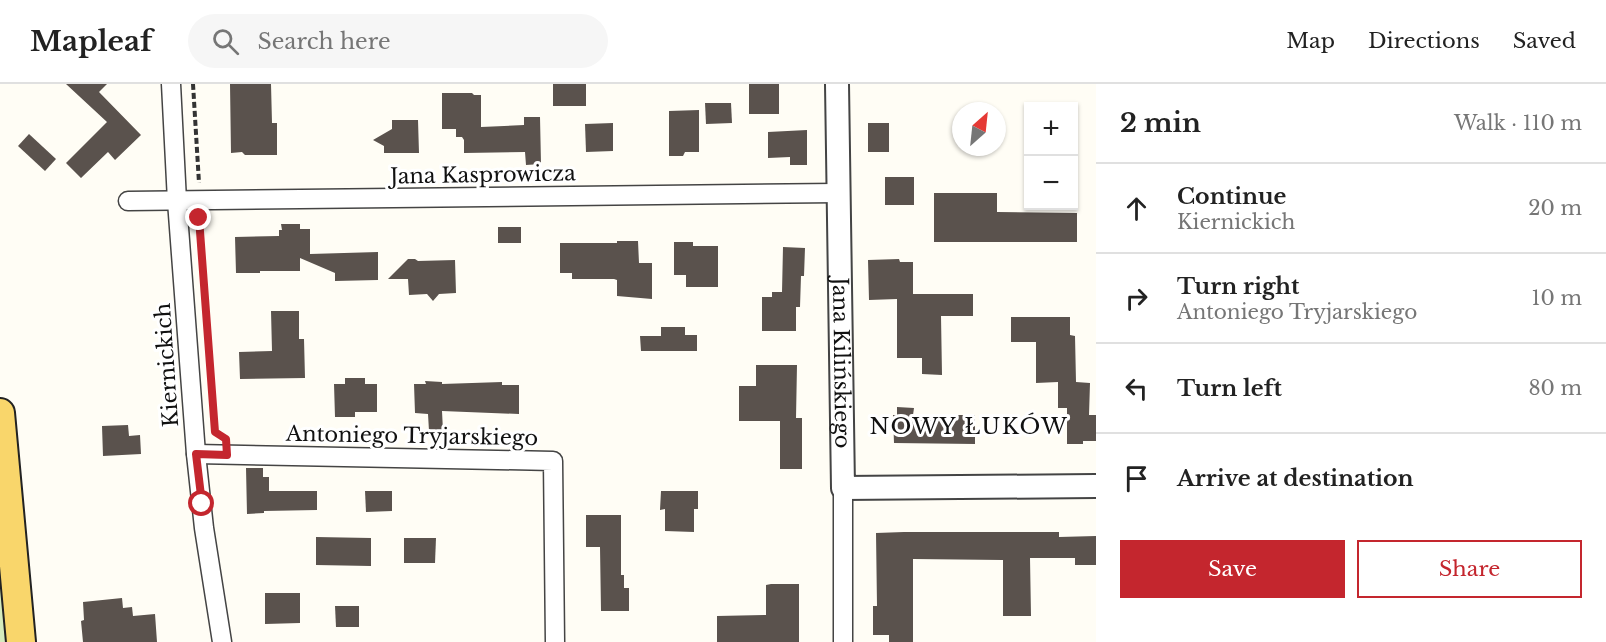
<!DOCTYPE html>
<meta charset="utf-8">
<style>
:root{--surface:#fff;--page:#f6f6f6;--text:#222;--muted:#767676;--line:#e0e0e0;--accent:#c4262e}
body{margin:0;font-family:"Libre Baskerville",serif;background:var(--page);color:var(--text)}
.controls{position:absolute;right:18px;top:18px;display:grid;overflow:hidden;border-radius:0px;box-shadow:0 2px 4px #0004}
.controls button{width:54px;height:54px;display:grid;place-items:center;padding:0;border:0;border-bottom:2px solid var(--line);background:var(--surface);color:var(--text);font:30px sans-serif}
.compass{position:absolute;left:952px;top:18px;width:54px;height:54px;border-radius:50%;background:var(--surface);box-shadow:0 2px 4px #0004;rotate:27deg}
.stop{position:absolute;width:18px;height:18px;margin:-14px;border:4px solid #c4262e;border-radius:50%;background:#fff}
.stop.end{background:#c4262e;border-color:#fff;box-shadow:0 2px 6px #0008}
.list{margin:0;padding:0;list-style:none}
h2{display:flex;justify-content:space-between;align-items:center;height:78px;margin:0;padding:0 24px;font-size:26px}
h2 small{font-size:20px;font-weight:400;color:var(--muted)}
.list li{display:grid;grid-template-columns:39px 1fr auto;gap:18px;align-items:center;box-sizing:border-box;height:90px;padding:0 24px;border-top:2px solid var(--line)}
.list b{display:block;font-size:22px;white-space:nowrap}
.list p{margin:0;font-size:20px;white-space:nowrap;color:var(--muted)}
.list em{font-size:20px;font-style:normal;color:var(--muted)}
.actions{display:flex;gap:12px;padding:18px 24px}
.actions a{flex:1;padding:14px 0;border:2px solid var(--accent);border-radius:0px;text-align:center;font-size:21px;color:var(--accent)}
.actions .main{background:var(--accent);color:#fff}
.icon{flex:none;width:33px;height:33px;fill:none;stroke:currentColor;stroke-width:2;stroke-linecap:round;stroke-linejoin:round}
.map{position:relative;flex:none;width:1096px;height:558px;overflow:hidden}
header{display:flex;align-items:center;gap:36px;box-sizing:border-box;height:84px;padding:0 30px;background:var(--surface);border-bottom:2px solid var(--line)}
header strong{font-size:28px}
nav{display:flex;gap:33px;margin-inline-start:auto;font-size:21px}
.search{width:420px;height:54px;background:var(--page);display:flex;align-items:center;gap:15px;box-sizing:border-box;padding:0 21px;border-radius:33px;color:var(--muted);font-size:22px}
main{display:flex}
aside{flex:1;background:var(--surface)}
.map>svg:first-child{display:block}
.green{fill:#d5ebbd}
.building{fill:#5a524d}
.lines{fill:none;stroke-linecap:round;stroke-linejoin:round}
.minor-casing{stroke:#444;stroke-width:21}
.tertiary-casing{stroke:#444;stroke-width:26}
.primary-casing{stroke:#222;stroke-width:32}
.path{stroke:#333;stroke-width:4;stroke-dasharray:6 3;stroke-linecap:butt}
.minor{stroke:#fff;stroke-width:18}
.tertiary{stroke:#fff;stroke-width:22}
.primary{stroke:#f9d66b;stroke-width:28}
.route{stroke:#c4262e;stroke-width:8}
.labels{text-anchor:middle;stroke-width:6;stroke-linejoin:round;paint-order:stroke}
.street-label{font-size:21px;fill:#111;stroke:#fff}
.neighbourhood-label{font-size:22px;letter-spacing:1.5px;fill:#111;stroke:#fff}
</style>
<header>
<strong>Mapleaf</strong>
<div class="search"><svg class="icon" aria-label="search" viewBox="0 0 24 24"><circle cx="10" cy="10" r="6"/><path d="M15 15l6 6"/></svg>Search here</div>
<nav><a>Map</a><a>Directions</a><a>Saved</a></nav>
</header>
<main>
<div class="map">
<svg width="1096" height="558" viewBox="0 0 1096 558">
<rect width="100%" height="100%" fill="#fffdf5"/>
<!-- green -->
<path class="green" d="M0 485 6 558H0Z"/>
<!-- building -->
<g class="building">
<path d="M66 0H107L99 8 141 51 115 76 108 68 81 94 66 79 107 38Z"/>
<path d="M230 0H271L272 39H277V71H245L242 68 231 69Z"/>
<rect x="553" y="0" width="33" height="22"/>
<rect x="749" y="0" width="30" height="30"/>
<path d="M442 9H472L474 11H481V43L524 41V33H540L541 80 526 81 525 68 464 69V56L462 53H456V45H442Z"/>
<path d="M705 19H731L732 39 706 40Z"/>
<path d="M699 26V68H685L683 72H669V27Z"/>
<path d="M392 36H418L419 69H384V62L373 56 392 45Z"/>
<path d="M613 39V67L586 68 585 40Z"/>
<rect x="868" y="39" width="21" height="29"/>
<path d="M807 46V81H790V73L768 74V48Z"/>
<path d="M29 50 56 75 45 87 18 62Z"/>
<rect x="885" y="93" width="29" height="28"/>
<path d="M934 109H997V128L1077 129V158H934Z"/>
<path d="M281 140H300V145H310V170L378 168V196L335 197V189L300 174V187H260V189H236L235 153 279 152V146H282Z"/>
<rect x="498" y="143" width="23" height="16"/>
<path d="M617 157H638L639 179H652V215L617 212V196L614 195H572V189H560V159H617Z"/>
<path d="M674 158H693V162H718V203H686V191H674Z"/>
<path d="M783 163 805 164 804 192H801L800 223H796V247H762V213H772V208H782Z"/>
<path d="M408 175H415L418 177 455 176 456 209 439 210 433 217 427 210 409 211 408 195H388Z"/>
<path d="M899 175 900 178H913V210H973V232H941L942 291 922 290V274H897V215L869 216 868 176Z"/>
<path d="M271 227H299V255H304L305 294 240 295 239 268 272 267Z"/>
<path d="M1011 233H1070V251L1075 252 1076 298 1090 299 1089 331H1096V357H1083V360H1067V324H1058V298L1036 299V258H1011Z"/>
<path d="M661 243H685V251H697V267H641L640 252H661Z"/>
<path d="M756 281H797L796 334H802V385H780V337H739V302H756Z"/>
<path d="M345 294H365V300H377V328H355V333H335L334 300H345Z"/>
<path d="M425 297 442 298V300L502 298V301H519V330L442 327 443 347H429L428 330 415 329 414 300H426Z"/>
<path d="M897 323 914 324 913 331H975V360L894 359 893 331H897Z"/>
<path d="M128 341 129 352 140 351 141 370 103 372 102 342Z"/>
<path d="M246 384H263V393H269V407H317V426L264 427V429L247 430Z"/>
<path d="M365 407H392V427L366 428Z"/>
<path d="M661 407H698V425H694V448L665 447V425L660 426Z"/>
<path d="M586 431H621V491H624V504H629V527H601L600 463H586Z"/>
<path d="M904 448H1059V453L1096 452V481H1075V474H1030L1031 532H1003V476L913 475V558H889V551H873V522H877L876 449Z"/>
<path d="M316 453 371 454V482L316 481Z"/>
<path d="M404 454H436L435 479H404Z"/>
<path d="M771 500H799V558H717V532L766 531V501Z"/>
<path d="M265 509H300V539L265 540Z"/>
<path d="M122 514 123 524 132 523 133 532 155 530 157 558H83L81 537 84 536 83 518Z"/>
<path d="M335 522H359V543H336Z"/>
</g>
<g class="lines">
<!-- minor casing -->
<g class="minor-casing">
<g id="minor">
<path d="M171 0 177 117 196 370 204 444 222 558"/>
<path d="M128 117 838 109"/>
<path d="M196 370 553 377 555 558"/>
<path d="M843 404V558"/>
</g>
</g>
<!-- tertiary casing -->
<g class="tertiary-casing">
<g id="tertiary">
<path id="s1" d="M837 0 843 404 1096 402"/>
</g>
</g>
<!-- primary casing -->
<g class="primary-casing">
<path id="primary" d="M0 329 21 558"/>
</g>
<!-- path -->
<path class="path" d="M193 0 199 99"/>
<!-- minor -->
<use href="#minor" class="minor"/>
<!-- tertiary -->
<use href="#tertiary" class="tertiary"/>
<!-- primary -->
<use href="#primary" class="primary"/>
</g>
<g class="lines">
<!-- route -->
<path class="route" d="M199 134 215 348 226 355 227 371 196 370 202 420"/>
</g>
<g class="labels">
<!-- street labels -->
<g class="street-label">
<text transform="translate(483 91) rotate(-1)" y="7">Jana Kasprowicza</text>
<text dy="7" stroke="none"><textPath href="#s1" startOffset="279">Jana Kilińskiego</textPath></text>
<text transform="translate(167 281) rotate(-94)" y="7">Kiernickich</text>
<text transform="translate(412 352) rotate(1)" y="7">Antoniego Tryjarskiego</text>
</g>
<!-- neighbourhood labels -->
<g class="neighbourhood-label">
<text x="969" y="350">NOWY ŁUKÓW</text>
</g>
</g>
</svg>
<div class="controls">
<button>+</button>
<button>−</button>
</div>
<svg class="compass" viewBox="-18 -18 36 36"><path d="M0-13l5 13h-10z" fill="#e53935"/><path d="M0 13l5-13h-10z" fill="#767676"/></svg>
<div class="stop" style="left:202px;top:420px"></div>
<div class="stop end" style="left:199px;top:134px"></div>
</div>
<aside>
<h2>2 min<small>Walk · 110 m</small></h2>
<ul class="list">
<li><svg class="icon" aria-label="ahead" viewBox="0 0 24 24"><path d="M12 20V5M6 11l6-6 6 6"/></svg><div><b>Continue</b><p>Kiernickich</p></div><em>20 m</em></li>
<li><svg class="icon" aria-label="right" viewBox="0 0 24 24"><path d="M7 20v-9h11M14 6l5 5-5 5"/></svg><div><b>Turn right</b><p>Antoniego Tryjarskiego</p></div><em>10 m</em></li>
<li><svg class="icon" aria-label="left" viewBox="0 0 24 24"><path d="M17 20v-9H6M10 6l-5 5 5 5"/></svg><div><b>Turn left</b></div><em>80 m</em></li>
<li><svg class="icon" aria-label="arrive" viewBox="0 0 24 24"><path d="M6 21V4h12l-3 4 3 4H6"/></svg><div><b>Arrive at destination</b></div></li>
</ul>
<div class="actions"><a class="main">Save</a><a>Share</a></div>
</aside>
</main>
